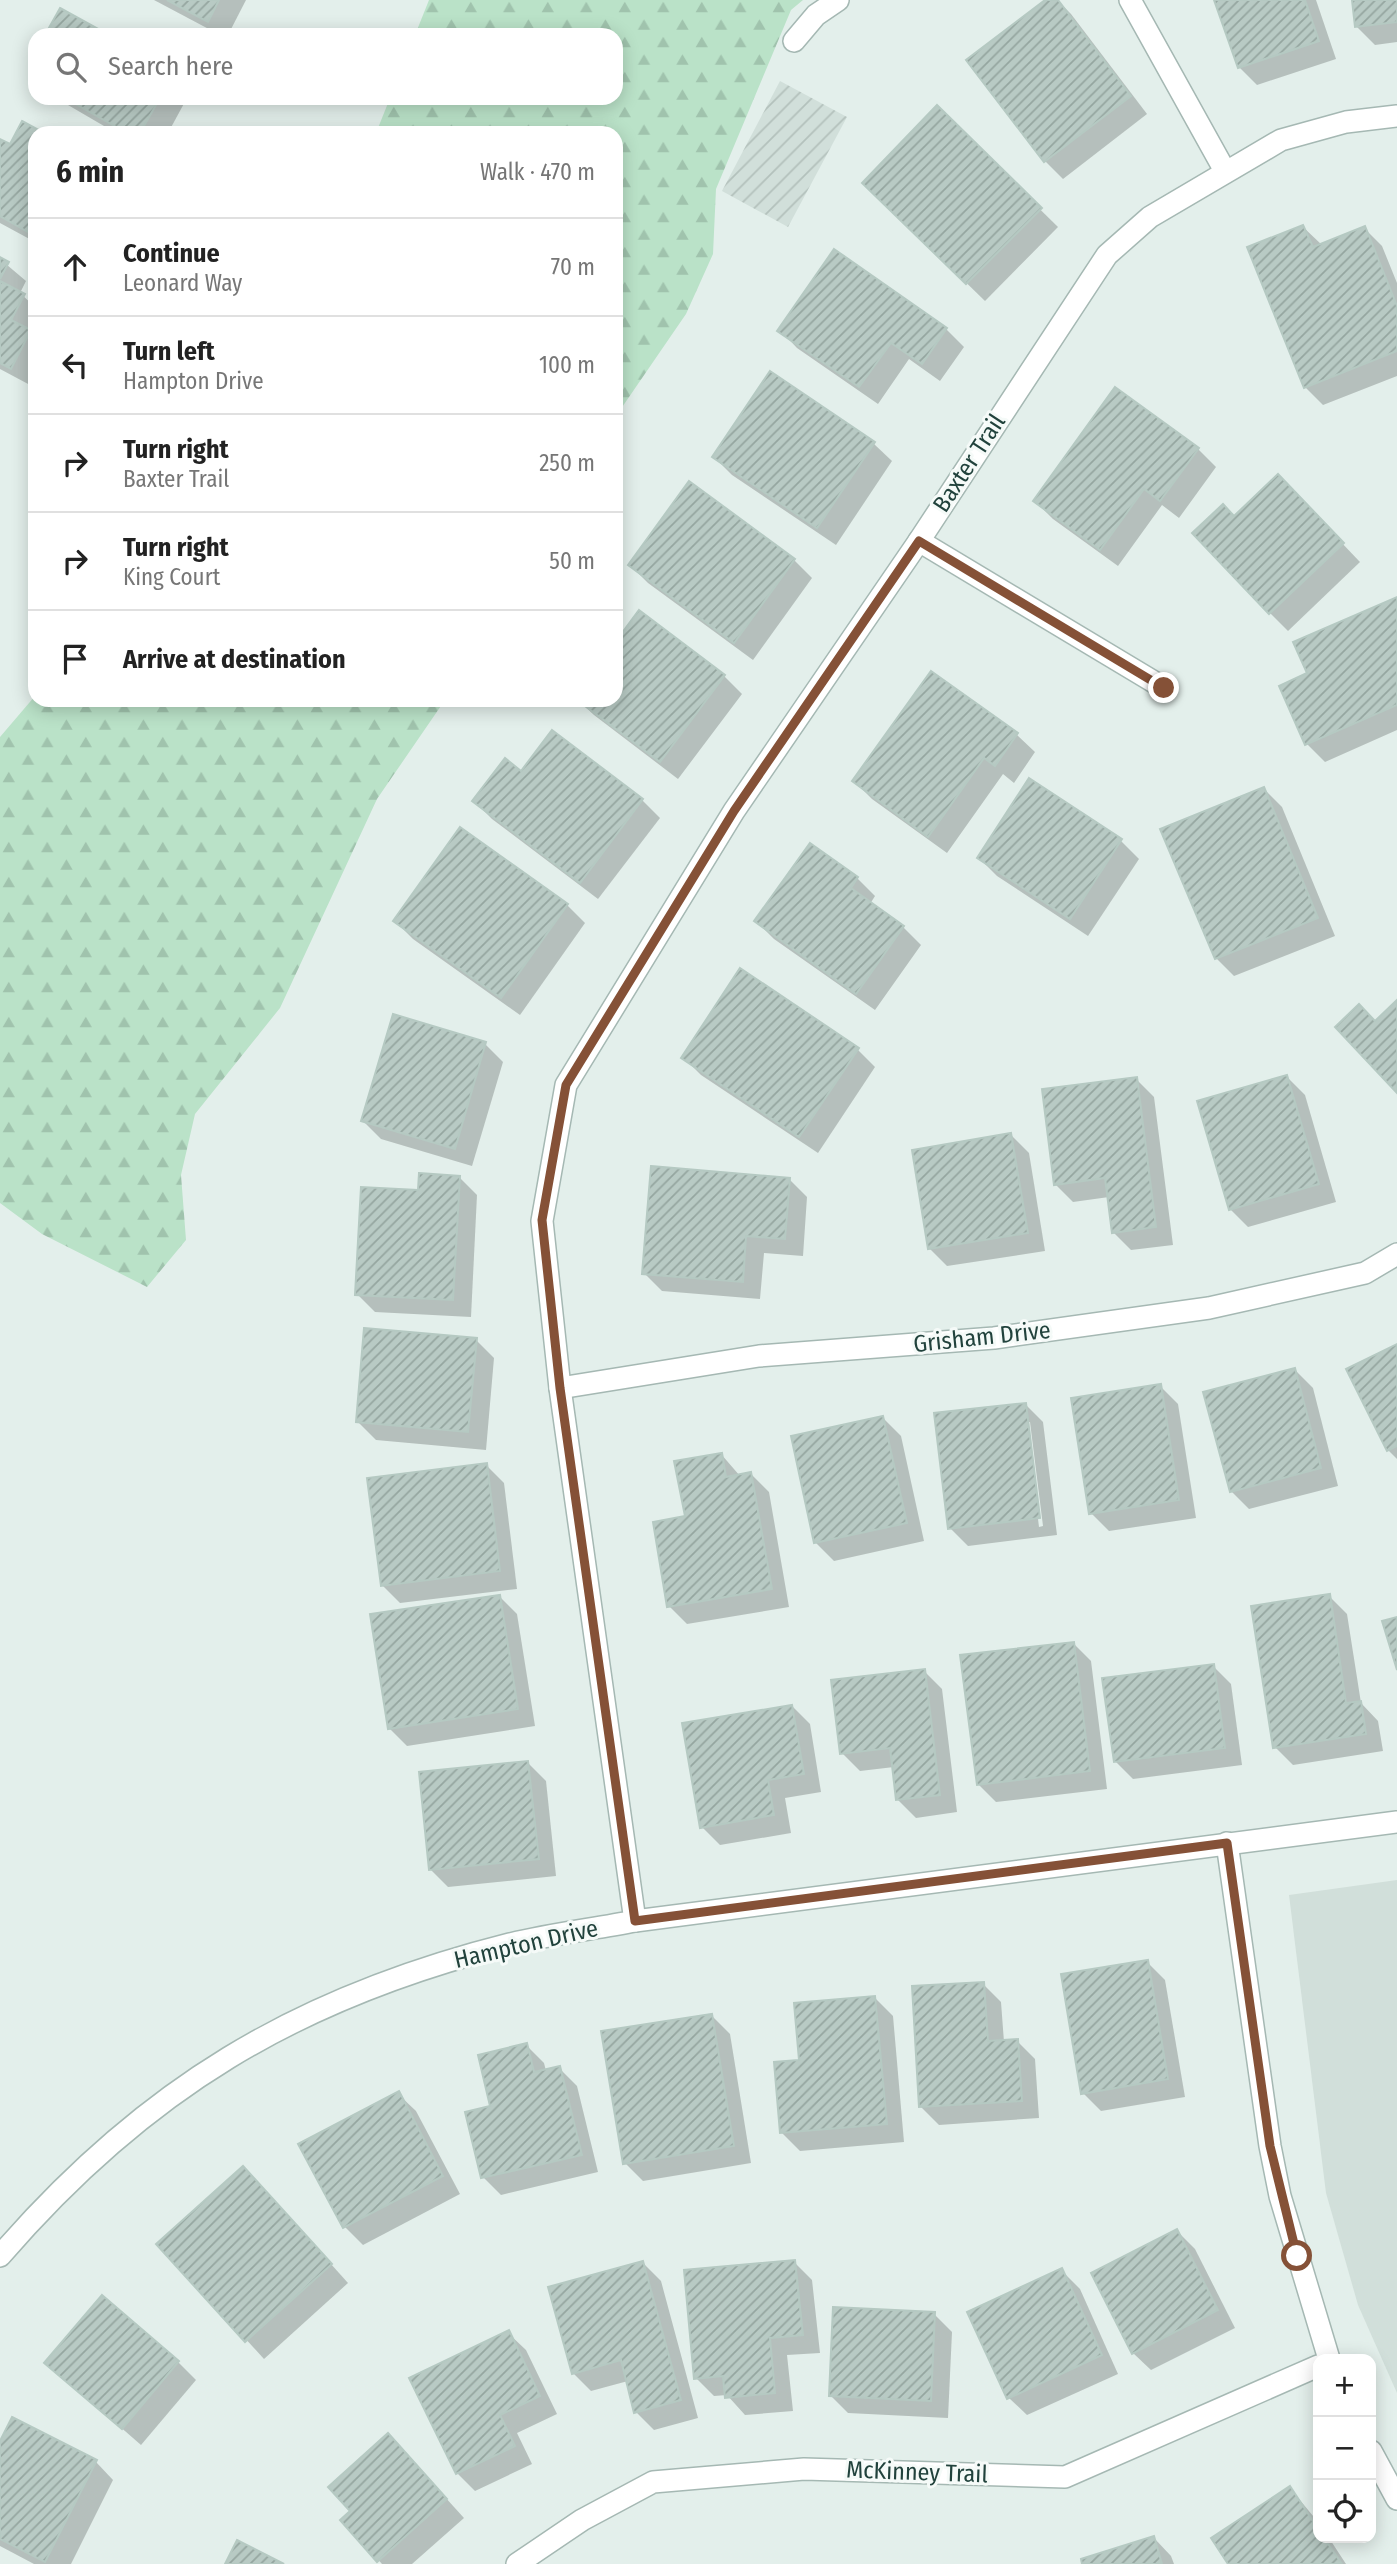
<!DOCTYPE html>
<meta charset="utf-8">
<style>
:root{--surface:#fff;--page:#f6f6f6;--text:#222;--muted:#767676;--line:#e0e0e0}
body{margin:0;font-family:"Fira Sans Condensed",sans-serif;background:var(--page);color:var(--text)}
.controls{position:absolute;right:21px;bottom:21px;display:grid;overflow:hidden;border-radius:14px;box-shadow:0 4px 18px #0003}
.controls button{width:63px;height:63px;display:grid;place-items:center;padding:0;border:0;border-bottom:2px solid var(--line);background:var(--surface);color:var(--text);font:35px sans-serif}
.stop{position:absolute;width:21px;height:21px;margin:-16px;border:5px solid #855137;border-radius:50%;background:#fff}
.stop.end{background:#855137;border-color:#fff;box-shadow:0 2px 7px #0008}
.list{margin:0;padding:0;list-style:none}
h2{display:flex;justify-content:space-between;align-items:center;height:91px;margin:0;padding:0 28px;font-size:30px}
h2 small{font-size:23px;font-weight:400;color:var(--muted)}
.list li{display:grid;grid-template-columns:46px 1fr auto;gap:21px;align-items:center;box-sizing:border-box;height:98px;padding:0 28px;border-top:2px solid var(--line)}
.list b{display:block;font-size:26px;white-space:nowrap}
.list p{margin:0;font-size:23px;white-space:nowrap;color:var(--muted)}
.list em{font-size:23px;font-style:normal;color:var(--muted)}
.icon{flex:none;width:38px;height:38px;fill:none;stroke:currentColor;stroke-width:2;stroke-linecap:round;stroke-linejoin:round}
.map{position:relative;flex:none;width:1397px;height:2564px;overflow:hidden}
.search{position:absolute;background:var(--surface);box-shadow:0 4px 18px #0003;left:28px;top:28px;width:595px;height:77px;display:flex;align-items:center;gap:18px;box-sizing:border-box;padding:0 24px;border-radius:21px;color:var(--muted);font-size:26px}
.panel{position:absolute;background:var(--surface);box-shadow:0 4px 18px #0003;left:28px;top:126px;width:595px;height:581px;border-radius:21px}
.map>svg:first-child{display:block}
.built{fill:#d1dfda}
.industrial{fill:url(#industrial-furrows)}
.forest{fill:url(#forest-firs)}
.shadow{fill:#0003;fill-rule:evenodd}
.building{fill:url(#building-hatch);stroke:#b5c9c2;stroke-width:2}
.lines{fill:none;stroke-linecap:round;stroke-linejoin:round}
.service-casing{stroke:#a5b8b3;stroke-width:24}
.minor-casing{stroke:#a5b8b3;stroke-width:24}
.service{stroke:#fff;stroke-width:21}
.minor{stroke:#fff;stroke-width:21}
.route{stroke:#855137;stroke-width:9}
.labels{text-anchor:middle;stroke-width:6;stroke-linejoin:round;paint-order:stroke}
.street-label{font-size:24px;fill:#21423c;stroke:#f5faf8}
</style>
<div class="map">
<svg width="1397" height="2564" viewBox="0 0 1397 2564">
<defs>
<pattern id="industrial-furrows" width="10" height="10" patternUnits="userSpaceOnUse" patternTransform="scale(1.75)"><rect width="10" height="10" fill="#d1dfda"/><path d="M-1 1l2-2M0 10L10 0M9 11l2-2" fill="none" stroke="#b3c1bc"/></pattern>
<pattern id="forest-firs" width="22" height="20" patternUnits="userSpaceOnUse" patternTransform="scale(1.75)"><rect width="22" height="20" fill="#bae2c8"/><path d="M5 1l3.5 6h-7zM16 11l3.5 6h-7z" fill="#a0c3ad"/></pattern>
<pattern id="building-hatch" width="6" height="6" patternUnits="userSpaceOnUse" patternTransform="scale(1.75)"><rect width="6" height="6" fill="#b8cac4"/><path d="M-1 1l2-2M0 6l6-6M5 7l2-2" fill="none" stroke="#95a6a0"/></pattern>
</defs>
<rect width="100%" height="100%" fill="#e3efeb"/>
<!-- built -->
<path class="built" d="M1397 1880V2393L1358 2305 1326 2193 1289 1895Z"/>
<!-- industrial -->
<path class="industrial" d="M780 81 847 117 788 227 722 191Z"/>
<!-- forest -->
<g class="forest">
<path d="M429 0H803L791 10 716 189 713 254 686 314 616 416V133H376L390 98H616V35H415Z"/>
<path d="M35 696V700H445L377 799 280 1008 195 1114 181 1175 186 1240 147 1287 42 1234 0 1203V737Z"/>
</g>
<!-- shadow -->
<g class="shadow">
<path d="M154 0H246L228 35H220Z"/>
<path d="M1047 0H1057L1071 14 1147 114 1063 179 1045 161Z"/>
<path d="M1216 0H1316L1336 59 1257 85 1239 67Z"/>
<path d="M1354 0H1397V42L1375 45 1357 27Z"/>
<path d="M56 98H187L168 133H116Z"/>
<path d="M937 108 1058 227 985 301 864 183Z"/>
<path d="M23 123 41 133H35V242L0 223V141L11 147Z"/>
<path d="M1303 227 1322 245 1364 228 1382 246 1397 283V376L1323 405 1305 387Z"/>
<path d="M0 259 26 281 20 293 35 307V327L32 333 35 336V375L30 385 0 369Z"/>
<path d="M946 329 964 347 940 381 909 359 878 404 797 348 780 330Z"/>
<path d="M771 374 874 444 892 461 836 545 732 475 714 457Z"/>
<path d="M1198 449 1216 467 1179 518 1162 505 1118 566 1053 519 1035 501Z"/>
<path d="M689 484 794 560 812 578 753 660 648 583 630 565Z"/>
<path d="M1296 495 1360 562 1288 631 1270 613 1234 518Z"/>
<path d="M1397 599V730L1325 762 1307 744 1310 674Z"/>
<path d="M639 613 724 676 742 694 678 779 594 715 578 700H616V644Z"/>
<path d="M932 673 1017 735 1035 752 1014 783 1003 774 947 853 872 799 854 781Z"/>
<path d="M521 774 642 800 660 818 598 899 492 819 474 801Z"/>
<path d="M1030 781 1121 841 1139 859 1088 936 997 876 979 858Z"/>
<path d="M1264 789 1282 807 1335 936 1234 976 1216 958Z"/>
<path d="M811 845 857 878 875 896 870 904 903 927 921 945 875 1010 774 939 756 921Z"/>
<path d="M567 905 585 923 520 1015 413 939 395 921Z"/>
<path d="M485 1044 503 1062 472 1166 381 1139 363 1121Z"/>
<path d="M857 1049 875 1067 818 1153 701 1075 683 1057Z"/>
<path d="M1287 1077 1305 1095 1336 1202 1248 1227 1230 1209Z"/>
<path d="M1136 1079 1154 1097 1173 1245 1131 1250 1113 1232 1109 1197 1073 1202 1055 1184Z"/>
<path d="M1011 1135 1029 1153 1045 1251 947 1266 929 1248Z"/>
<path d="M459 1177 477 1195 471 1317 375 1312 357 1294Z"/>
<path d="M789 1179 807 1197 803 1256 764 1253 760 1299 662 1291 644 1273Z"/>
<path d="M476 1340 494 1358 486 1450 376 1440 358 1422Z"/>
<path d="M1397 1346V1459L1388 1450Z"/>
<path d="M1295 1370 1313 1388 1338 1486 1249 1509 1231 1491Z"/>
<path d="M1160 1386 1178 1404 1196 1518 1109 1531 1091 1513Z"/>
<path d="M1025 1404 1043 1422 1057 1535 968 1546 950 1528ZM1026 1422H1030L1043 1526 1039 1527Z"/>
<path d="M883 1418 901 1436 924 1541 834 1561 816 1543Z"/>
<path d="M721 1454 740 1476 751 1474 769 1492 789 1607 687 1624 669 1606 687 1518Z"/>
<path d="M486 1465 504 1483 517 1589 400 1603 382 1585Z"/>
<path d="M499 1596 517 1614 535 1726 407 1746 389 1728Z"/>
<path d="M1329 1596 1347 1614 1361 1703 1378 1721 1383 1751 1293 1765 1275 1747Z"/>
<path d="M1073 1643 1091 1661 1107 1789 996 1802 978 1784Z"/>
<path d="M1213 1666 1231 1684 1242 1765 1133 1779 1115 1761Z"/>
<path d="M924 1671 942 1689 957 1812 916 1818 898 1800 894 1767 860 1771 842 1753Z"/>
<path d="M792 1706 810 1724 821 1792 785 1798 791 1833 720 1845 702 1827Z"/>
<path d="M528 1763 546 1781 556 1876 448 1887 430 1869Z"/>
<path d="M1147 1962 1165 1980 1185 2097 1101 2111 1083 2093Z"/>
<path d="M983 1984 1001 2002 1004 2042 1017 2041 1035 2059 1039 2118 939 2125 921 2107Z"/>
<path d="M875 1998 893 2016 904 2142 800 2151 782 2133 801 2061Z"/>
<path d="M712 2016 730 2034 751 2163 643 2181 625 2163Z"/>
<path d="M526 2045 544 2063 546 2071 559 2068 577 2086 598 2172 501 2195 483 2177 492 2108Z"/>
<path d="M398 2094 416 2111 460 2194 363 2245 345 2227 300 2145Z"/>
<path d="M261 2186 348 2283 264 2359 159 2244Z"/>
<path d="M1177 2231 1195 2249 1235 2328 1151 2370 1133 2353Z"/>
<path d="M794 2262 812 2280 820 2353 787 2355 793 2411 745 2415 727 2395 714 2396 696 2378Z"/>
<path d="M643 2263 661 2281 698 2418 654 2430 636 2412 628 2381 591 2391 573 2373Z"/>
<path d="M1062 2271 1080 2289 1118 2374 1027 2415 1009 2398Z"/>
<path d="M934 2314 952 2332 948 2418 848 2413 830 2395Z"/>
<path d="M508 2333 526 2350 557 2414 517 2433 532 2464 475 2491 457 2473Z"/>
<path d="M178 2362 196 2380 141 2445 47 2363Z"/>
<path d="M0 2445 96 2462 113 2480 71 2564H34L0 2546Z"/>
<path d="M405 2453 464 2518 412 2564H382L343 2520Z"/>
<path d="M1290 2488 1318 2522V2538H1329L1346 2564H1230Z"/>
<path d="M1154 2538 1171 2556 1174 2564H1084Z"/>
</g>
<!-- building -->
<g class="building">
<path d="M167 0H219L208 22Z"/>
<path d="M1045 0H1058L1131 96 1044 162 966 60Z"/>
<path d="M1214 0H1305L1319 41 1238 68Z"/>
<path d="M1352 0H1397V22L1355 27Z"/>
<path d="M60 8 109 35H45Z"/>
<path d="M65 98H160L140 133H127Z"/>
<path d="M937 105 1042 208 966 284 862 183Z"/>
<path d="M22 121 44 133H35V236L0 216V139L10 144Z"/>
<path d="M1303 225 1313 247 1365 226 1397 306V351L1304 388 1247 247Z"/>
<path d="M834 249 947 328 922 364 891 343 859 387 777 331Z"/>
<path d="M0 257 9 262 0 279Z"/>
<path d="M0 281 25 294 11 320 31 330 11 369 0 363Z"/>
<path d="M770 371 875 442 817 528 712 457Z"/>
<path d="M1115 387 1199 448 1160 501 1144 489 1100 550 1033 501Z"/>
<path d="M1278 474 1344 543 1269 614 1192 533 1223 504 1234 516Z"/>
<path d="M689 481 795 559 734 643 628 565Z"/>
<path d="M1397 597V705L1305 745 1279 686 1307 673 1293 642Z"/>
<path d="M639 610 725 675 660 762 577 700H616V641Z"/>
<path d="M931 671 1018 733 995 766 984 758 928 837 852 781Z"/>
<path d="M552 730 643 799 580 883 472 801 505 758 521 771Z"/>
<path d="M1029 778 1122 839 1070 919 977 858Z"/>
<path d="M1264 787 1318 918 1215 959 1160 829Z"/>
<path d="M460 827 568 904 501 998 393 921Z"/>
<path d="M810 843 858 877 851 888 904 926 856 994 754 921Z"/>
<path d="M740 968 859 1048 799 1137 681 1058Z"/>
<path d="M1397 1000V1093L1335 1027 1359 1004 1375 1021Z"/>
<path d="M393 1014 486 1042 455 1149 361 1121Z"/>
<path d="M1287 1075 1319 1184 1229 1210 1197 1101Z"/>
<path d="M1137 1077 1156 1227 1112 1233 1105 1178 1054 1185 1042 1089Z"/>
<path d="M1011 1133 1028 1233 928 1249 912 1150Z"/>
<path d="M651 1166 790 1178 785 1239 746 1236 743 1282 642 1274Z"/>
<path d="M419 1173 460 1176 453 1300 355 1295 361 1187 418 1190Z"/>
<path d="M364 1328 477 1338 468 1432 356 1422Z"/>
<path d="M1397 1344V1446L1387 1451 1346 1369Z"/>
<path d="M1295 1368 1321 1468 1230 1492 1203 1392Z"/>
<path d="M1161 1384 1179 1500 1089 1514 1071 1398Z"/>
<path d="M1026 1403 1040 1518 948 1529 934 1413Z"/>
<path d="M883 1416 907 1523 814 1543 791 1436Z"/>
<path d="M722 1453 726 1477 751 1472 772 1589 667 1607 653 1522 685 1516 674 1461Z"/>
<path d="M487 1463 500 1571 381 1586 367 1478Z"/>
<path d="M1330 1594 1346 1703 1361 1701 1366 1734 1273 1748 1251 1606Z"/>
<path d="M500 1595 518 1709 388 1729 370 1614Z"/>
<path d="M1397 1617V1670L1382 1621Z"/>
<path d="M1074 1642 1090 1771 977 1785 960 1655Z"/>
<path d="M1214 1664 1225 1748 1114 1762 1102 1678Z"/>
<path d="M925 1669 940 1795 896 1800 890 1748 840 1754 831 1680Z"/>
<path d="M792 1705 804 1774 768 1780 774 1815 700 1828 682 1723Z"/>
<path d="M528 1761 539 1859 429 1870 419 1772Z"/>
<path d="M1148 1960 1168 2079 1081 2094 1061 1974Z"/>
<path d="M984 1982 988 2041 1018 2039 1022 2101 919 2107 912 1986Z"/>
<path d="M875 1996 887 2124 780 2133 774 2062 799 2060 794 2003Z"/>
<path d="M712 2014 734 2146 623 2164 601 2031Z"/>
<path d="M527 2043 534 2072 560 2066 582 2155 481 2178 465 2112 490 2106 478 2055Z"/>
<path d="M399 2091 443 2176 343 2228 298 2144Z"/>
<path d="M243 2166 332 2264 245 2342 156 2244Z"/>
<path d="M1177 2229 1218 2310 1132 2354 1091 2273Z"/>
<path d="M795 2260 803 2335 770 2338 775 2393 725 2398 723 2376 694 2379 684 2270Z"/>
<path d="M643 2261 681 2400 634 2413 621 2360 572 2374 548 2287Z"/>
<path d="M1062 2268 1102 2355 1007 2399 967 2312Z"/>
<path d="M102 2295 179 2361 122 2429 44 2363Z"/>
<path d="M833 2307 935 2312 931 2401 829 2396Z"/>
<path d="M509 2330 540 2396 500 2415 515 2446 456 2474 409 2378Z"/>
<path d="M12 2417 97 2460 45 2562 0 2539V2441Z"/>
<path d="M388 2433 447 2499 377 2562 340 2520 350 2511 328 2487Z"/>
<path d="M1290 2486 1318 2529V2538H1324L1342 2564H1228L1211 2538Z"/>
<path d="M1154 2536 1162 2564H1082L1081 2559Z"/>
<path d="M237 2540 284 2564H225Z"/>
</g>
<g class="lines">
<!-- service casing -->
<g class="service-casing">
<g id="service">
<path d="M1130 0 1225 171"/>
<path d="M794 41 816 15 838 0"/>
</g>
</g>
<!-- minor casing -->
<g class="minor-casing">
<g id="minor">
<path d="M919 541 1164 688"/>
<path d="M560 1388 759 1356 994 1338 1209 1308 1365 1273 1397 1254"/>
<path d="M1227 1843 1270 2146 1280 2196 1329 2359"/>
<path d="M635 1921 560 1388 542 1221 566 1085 734 811 919 541 1107 255 1150 217 1281 140 1346 122 1397 116"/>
<path d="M0 2256C144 2089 296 1998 510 1944 551 1934 594 1929 635 1921L1397 1822"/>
<path d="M1371 2451 1397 2499"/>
<path d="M517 2564 582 2520 653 2482 804 2469 1065 2477 1318 2366"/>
</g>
</g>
<!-- service -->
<use href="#service" class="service"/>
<!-- minor -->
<use href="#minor" class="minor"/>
</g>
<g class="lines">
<!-- route -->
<path class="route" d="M1164 688 919 541 734 811 566 1085 542 1220 560 1388 635 1921 1227 1843 1270 2146 1297 2256"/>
</g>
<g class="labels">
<!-- street labels -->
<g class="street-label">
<text transform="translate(969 463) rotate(-57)" y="8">Baxter Trail</text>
<text transform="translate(982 1337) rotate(-6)" y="8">Grisham Drive</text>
<text transform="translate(526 1944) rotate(-13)" y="8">Hampton Drive</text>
<text transform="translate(917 2472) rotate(2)" y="8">McKinney Trail</text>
</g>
</g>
</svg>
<div class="controls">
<button>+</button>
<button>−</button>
<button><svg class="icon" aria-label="locate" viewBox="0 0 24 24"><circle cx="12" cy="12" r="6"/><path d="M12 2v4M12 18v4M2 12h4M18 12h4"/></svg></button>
</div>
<div class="stop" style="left:1297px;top:2256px"></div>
<div class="stop end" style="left:1164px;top:688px"></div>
<div class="search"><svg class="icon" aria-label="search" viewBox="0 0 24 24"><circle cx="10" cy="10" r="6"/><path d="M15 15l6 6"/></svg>Search here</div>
<section class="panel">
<h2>6 min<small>Walk · 470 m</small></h2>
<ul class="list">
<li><svg class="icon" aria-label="ahead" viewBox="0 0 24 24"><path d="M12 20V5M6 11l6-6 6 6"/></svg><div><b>Continue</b><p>Leonard Way</p></div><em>70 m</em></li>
<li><svg class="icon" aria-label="left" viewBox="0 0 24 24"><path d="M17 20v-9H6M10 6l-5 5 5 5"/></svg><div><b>Turn left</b><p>Hampton Drive</p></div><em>100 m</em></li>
<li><svg class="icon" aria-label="right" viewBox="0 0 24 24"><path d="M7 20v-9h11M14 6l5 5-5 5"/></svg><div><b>Turn right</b><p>Baxter Trail</p></div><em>250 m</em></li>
<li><svg class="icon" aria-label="right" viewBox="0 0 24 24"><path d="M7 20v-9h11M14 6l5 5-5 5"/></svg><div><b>Turn right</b><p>King Court</p></div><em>50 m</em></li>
<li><svg class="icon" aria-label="arrive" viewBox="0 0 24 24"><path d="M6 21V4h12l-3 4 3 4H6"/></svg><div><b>Arrive at destination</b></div></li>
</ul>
</section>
</div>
